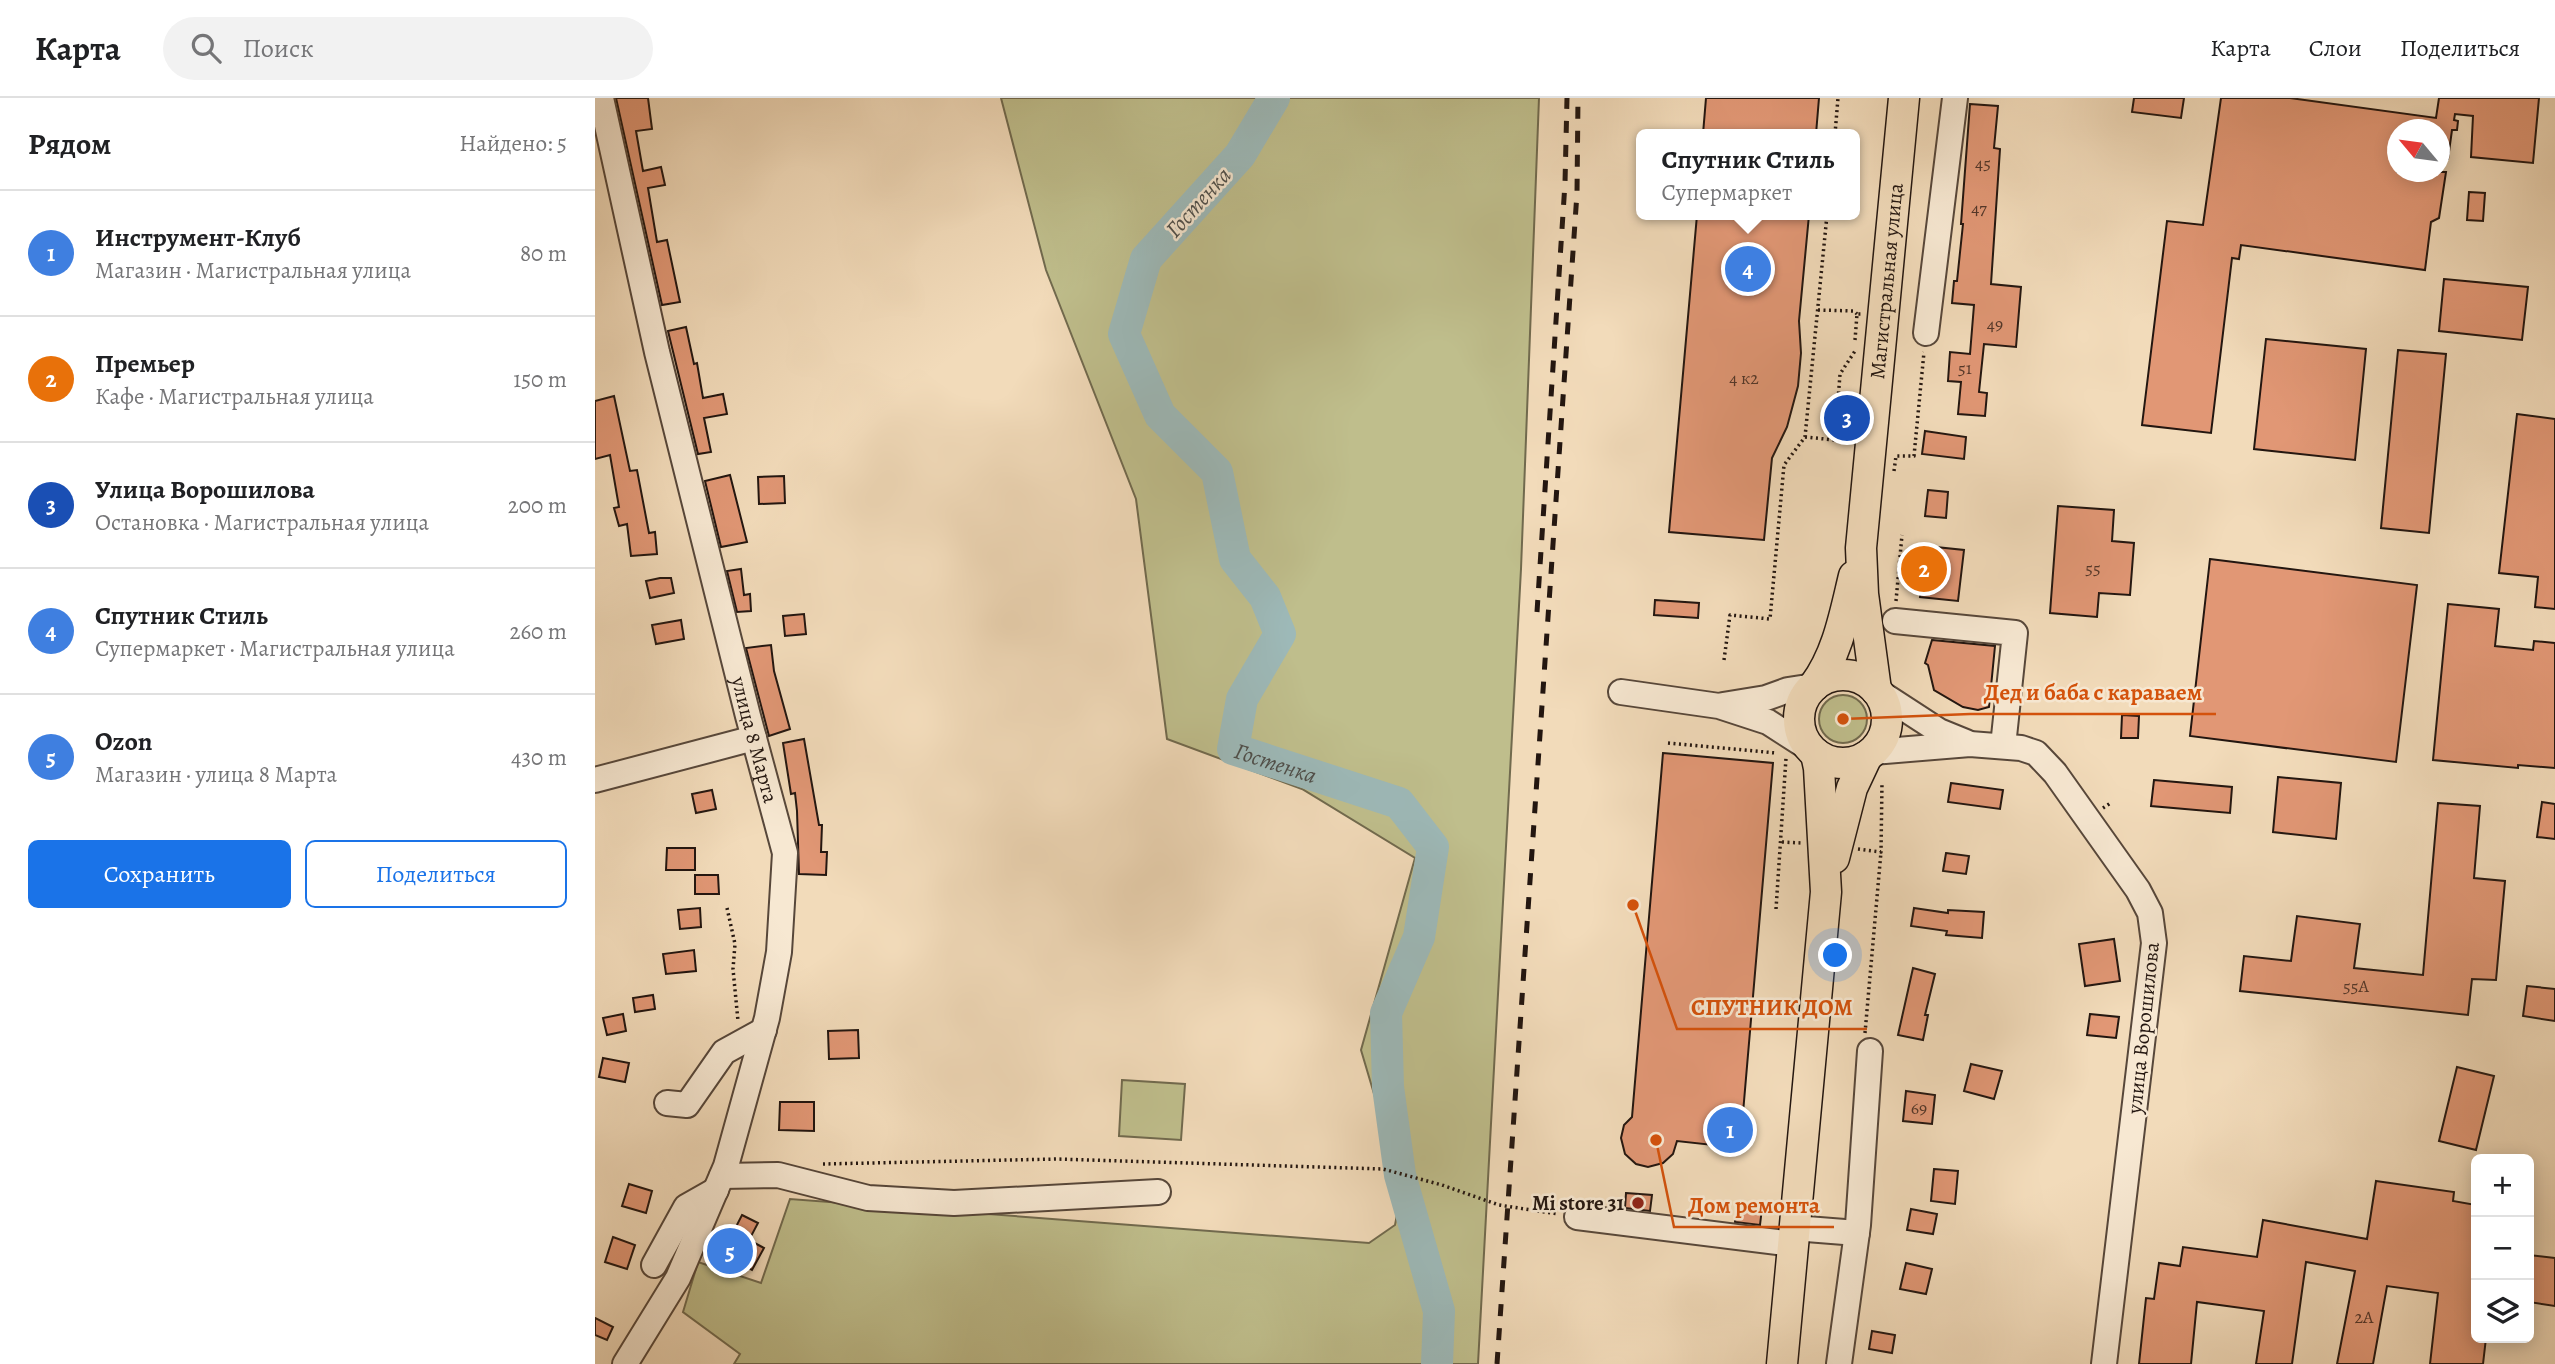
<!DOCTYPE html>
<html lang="ru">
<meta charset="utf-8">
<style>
:root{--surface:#fff;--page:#f2f2f2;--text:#202124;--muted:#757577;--line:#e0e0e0;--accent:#1a73e8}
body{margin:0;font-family:Alegreya,serif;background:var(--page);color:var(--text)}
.controls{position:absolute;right:21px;bottom:21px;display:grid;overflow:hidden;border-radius:10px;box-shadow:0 4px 18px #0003}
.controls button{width:63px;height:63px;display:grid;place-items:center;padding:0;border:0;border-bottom:2px solid var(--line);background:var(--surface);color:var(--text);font:35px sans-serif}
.compass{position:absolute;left:1792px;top:21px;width:63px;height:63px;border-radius:50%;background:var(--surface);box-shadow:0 4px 18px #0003;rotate:299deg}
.you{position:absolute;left:1241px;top:858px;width:24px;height:24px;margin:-18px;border:5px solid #fff;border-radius:50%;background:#1a73e8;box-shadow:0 0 0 10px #1a73e833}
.badge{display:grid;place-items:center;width:46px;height:46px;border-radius:50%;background:var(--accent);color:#fff;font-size:23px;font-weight:700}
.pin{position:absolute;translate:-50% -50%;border:4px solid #fff;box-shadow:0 2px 7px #0006}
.popup{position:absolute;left:1041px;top:31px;width:224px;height:91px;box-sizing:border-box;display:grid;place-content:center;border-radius:10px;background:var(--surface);filter:drop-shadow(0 2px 5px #0005);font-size:23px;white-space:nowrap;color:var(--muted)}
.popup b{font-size:26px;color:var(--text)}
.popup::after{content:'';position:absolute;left:50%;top:100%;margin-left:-14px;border:14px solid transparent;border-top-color:var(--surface)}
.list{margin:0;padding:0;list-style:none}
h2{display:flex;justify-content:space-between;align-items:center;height:91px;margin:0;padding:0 28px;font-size:30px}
h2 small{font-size:23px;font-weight:400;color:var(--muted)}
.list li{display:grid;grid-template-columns:46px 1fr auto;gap:21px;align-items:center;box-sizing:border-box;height:126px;padding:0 28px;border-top:2px solid var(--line)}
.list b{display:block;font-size:26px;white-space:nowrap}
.list p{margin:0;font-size:23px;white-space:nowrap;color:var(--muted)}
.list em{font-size:23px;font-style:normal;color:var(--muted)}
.actions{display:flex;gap:14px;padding:21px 28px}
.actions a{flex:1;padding:16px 0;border:2px solid var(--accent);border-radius:10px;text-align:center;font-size:24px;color:var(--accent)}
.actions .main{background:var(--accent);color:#fff}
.icon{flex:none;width:38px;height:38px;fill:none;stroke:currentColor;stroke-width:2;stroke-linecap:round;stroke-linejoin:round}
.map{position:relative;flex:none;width:1960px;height:1266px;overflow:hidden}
header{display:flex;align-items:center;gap:42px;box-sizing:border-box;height:98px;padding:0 35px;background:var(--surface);border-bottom:2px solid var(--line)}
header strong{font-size:33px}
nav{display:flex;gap:38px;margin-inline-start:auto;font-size:24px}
.search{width:490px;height:63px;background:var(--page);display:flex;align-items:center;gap:18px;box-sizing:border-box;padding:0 24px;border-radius:38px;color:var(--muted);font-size:26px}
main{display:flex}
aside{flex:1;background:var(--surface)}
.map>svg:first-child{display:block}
.green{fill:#bfbe8c;stroke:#716a4e;stroke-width:2}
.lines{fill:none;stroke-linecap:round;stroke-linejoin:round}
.river{stroke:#9db9b8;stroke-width:32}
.building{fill:#e19775;stroke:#231610;stroke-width:2}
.minor-casing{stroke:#57473a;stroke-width:28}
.major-casing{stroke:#231610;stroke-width:33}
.path{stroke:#231610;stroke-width:3.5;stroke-dasharray:2 3.5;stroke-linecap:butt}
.minor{stroke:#f7e8d2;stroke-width:24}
.major{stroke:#f2dbba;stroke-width:30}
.rail{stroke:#231610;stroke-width:5;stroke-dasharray:12 12;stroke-linecap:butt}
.poi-dot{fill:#8f2418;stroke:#f7e8d2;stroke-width:2.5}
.labels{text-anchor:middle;stroke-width:5;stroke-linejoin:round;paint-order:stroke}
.number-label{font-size:18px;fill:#523629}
.street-label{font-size:21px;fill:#231610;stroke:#f7e8d2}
.poi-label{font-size:21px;font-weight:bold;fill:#231610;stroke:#f7e8d2;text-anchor:end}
.water-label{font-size:23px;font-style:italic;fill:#4e4f4b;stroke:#f7e8d2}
.leader{fill:none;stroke:#d4520c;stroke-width:2.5}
.callout-dot{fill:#d4520c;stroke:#f7e8d2;stroke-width:2.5}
.callout-label{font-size:23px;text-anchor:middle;font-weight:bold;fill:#d4520c;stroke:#f7e8d2;stroke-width:5;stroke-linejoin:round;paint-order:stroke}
</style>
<header>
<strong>Карта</strong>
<div class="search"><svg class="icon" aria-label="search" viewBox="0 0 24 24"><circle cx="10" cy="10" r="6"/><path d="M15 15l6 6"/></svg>Поиск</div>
<nav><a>Карта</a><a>Слои</a><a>Поделиться</a></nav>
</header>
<main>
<aside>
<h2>Рядом<small>Найдено: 5</small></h2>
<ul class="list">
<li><span class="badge" style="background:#3f7fe0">1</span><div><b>Инструмент-Клуб</b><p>Магазин · Магистральная улица</p></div><em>80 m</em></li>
<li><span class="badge" style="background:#e8710a">2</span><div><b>Премьер</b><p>Кафе · Магистральная улица</p></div><em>150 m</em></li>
<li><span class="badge" style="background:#1a4fb4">3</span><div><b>Улица Ворошилова</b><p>Остановка · Магистральная улица</p></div><em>200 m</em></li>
<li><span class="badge" style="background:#3f7fe0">4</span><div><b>Спутник Стиль</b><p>Супермаркет · Магистральная улица</p></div><em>260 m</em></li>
<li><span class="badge" style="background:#3f7fe0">5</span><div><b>Ozon</b><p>Магазин · улица 8 Марта</p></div><em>430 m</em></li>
</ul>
<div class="actions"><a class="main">Сохранить</a><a>Поделиться</a></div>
</aside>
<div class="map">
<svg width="1960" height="1266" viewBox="0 0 1960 1266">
<rect width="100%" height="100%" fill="#f2dbba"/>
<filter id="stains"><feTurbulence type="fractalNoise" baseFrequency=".00286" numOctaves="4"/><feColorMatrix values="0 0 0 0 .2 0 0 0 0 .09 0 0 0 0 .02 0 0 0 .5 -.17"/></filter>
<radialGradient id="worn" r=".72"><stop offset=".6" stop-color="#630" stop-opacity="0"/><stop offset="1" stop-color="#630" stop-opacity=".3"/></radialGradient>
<!-- green -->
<g class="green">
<path d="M406 0H944L926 471 883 1266H139L145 1256 88 1214 103 1164 166 1185 195 1101 774 1145 800 1127 807 1090 766 952 820 760 707 691 572 641 541 401 451 172Z"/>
<circle cx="1248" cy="621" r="24"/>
<path d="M527 982 590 986 586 1042 524 1038Z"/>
</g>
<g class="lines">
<!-- river -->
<path class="river" id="s1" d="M679 0 645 57 551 161 529 236 565 317 622 374 640 461 670 499 685 536 647 601 638 651 804 705 838 749 824 839 791 915 793 989 805 1077 844 1213 842 1266"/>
</g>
<!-- building -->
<g class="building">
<path d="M21 0H53L57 31 41 33 48 73 66 69 70 87 53 90 62 144 72 142 85 204 67 207Z"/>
<path d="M1111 0H1224L1221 36H1108Z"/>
<path d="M1539 0H1589L1586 20 1537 14Z"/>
<path d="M1626 0H1695L1841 20 1844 0H1944L1938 65 1876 59 1878 18 1860 16 1859 22 1863 23 1862 32H1857L1853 61H1844V32H1802V74H1851L1844 120 1836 124 1830 172 1646 147 1644 161 1637 160 1616 335 1547 327 1572 123 1608 127Z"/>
<path d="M1375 6 1403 8 1399 50 1405 51 1396 186 1426 189 1421 249 1389 246 1384 294 1392 295 1390 318 1363 316 1366 284 1353 283 1355 254 1375 256 1379 207 1357 205 1359 183H1362L1368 126H1366Z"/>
<path d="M1874 94 1890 95 1888 123 1872 122Z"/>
<path d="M1102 117H1214L1204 223 1206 255 1203 288 1192 329 1177 360 1169 442 1074 434Z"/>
<path d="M1849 181 1933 189 1927 242 1844 233Z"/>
<path d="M91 229 99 266 102 265 108 300 128 296 132 316 109 320 116 354 103 356 73 233Z"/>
<path d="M1671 241 1771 251 1760 362 1659 351Z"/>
<path d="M1803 252 1851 256 1834 435 1786 430Z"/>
<path d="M19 298 35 373 42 372 54 435 60 434 62 456 36 458 32 426 24 428 19 410 24 409 15 357 0 361V303Z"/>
<path d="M1922 316 1960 321V511L1940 509 1943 479 1904 475Z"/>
<path d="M1330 333 1371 339 1369 361 1327 356Z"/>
<path d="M135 377 152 444 126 449 110 383Z"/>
<path d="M189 378 190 405 164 406 163 379Z"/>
<path d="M1333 392 1353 394 1351 420 1330 418Z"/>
<path d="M1463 408 1519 412 1517 443 1539 445 1535 497 1504 495 1502 519 1455 515Z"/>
<path d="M1331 448 1369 452 1363 503 1325 499Z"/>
<path d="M1615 461 1822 487 1801 664 1595 638Z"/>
<path d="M146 471 149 497 155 496 156 513 142 514 132 473Z"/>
<path d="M65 480H76L79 495 55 500 51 483Z"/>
<path d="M1060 502 1104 505 1103 520 1059 517Z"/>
<path d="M1853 506 1904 511 1900 548 1938 552 1939 543 1960 545V670L1923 667V670L1838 662Z"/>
<path d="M209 516 211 536 190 538 188 518Z"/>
<path d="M86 522 89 541 61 546 57 527Z"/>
<path d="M1337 542 1400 548 1394 609 1383 612 1368 609 1339 592 1333 567 1330 565Z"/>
<path d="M176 547 179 573 195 631 174 638 151 550Z"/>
<path d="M1527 617 1544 618 1543 640H1526Z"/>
<path d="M209 641 224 727H227L226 754H232L231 777 204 776 202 713 200 695 196 696 188 645Z"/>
<path d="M1068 655 1178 665 1145 1050 1082 1043 1078 1056 1068 1065 1053 1069 1041 1066 1030 1056 1026 1040 1029 1027 1037 1019Z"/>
<path d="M1683 679 1746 685 1741 741 1678 734Z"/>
<path d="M1559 682 1637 689 1635 715 1556 708Z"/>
<path d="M1356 685 1408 692 1405 711 1353 704Z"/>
<path d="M117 692 121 711 101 715 97 696Z"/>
<path d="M1947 704 1960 706V741L1942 739Z"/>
<path d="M1843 705 1885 708 1879 780 1910 783 1901 882 1877 881 1873 917 1645 893 1649 858 1696 863 1702 818 1765 826 1759 870 1828 877Z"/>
<path d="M72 750H100V772H71Z"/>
<path d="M1351 755 1374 758 1371 776 1348 773Z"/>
<path d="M100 777H123L124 796H100Z"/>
<path d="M105 810 106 829 85 831 83 812Z"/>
<path d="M1319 810 1353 815V812L1389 814 1387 840 1351 837 1352 833 1316 828Z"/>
<path d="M1519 841 1525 883 1490 888 1484 846Z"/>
<path d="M99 852 101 873 71 876 68 856Z"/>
<path d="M1318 870 1340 876 1330 917H1333L1328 942 1303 937Z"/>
<path d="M1932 888 1960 891V923L1928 918Z"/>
<path d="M58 897 60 911 40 914 38 900Z"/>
<path d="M28 916 31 933 12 937 8 920Z"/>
<path d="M1495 916 1524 919 1521 940 1492 937Z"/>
<path d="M263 932 264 960 234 961 233 933Z"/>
<path d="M8 960 34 965 30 984 4 979Z"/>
<path d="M1376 966 1407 973 1399 1001 1369 993Z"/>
<path d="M1862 969 1899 978 1881 1052 1844 1043Z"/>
<path d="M1311 993 1340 997 1337 1026 1308 1023Z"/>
<path d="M185 1004H219V1033L184 1032Z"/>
<path d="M1339 1071 1363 1073 1360 1106 1336 1103Z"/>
<path d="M1781 1083 1859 1094 1858 1103 1881 1107V1240H1891L1888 1266H1835L1843 1195 1792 1188 1778 1266H1742L1760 1173 1711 1164 1697 1266H1661L1669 1213 1602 1204 1596 1266H1544L1551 1200 1559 1201 1564 1165 1585 1168 1588 1149 1662 1159 1668 1122 1772 1141Z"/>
<path d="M34 1086 57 1093 51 1115 27 1108Z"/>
<path d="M1031 1095 1057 1097 1055 1113 1030 1110Z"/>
<path d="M1143 1106 1167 1110 1165 1127 1140 1124Z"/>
<path d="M1316 1111 1342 1116 1338 1136 1312 1132Z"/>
<path d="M147 1117 163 1125 154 1142 169 1150 157 1172 127 1156Z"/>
<path d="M18 1139 40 1147 32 1171 10 1164Z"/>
<path d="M1934 1157 1960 1160V1208L1934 1204Z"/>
<path d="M1311 1165 1337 1171 1331 1196 1305 1191Z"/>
<path d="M0 1220 18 1229 12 1242 0 1237Z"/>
<path d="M1277 1233 1300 1237 1297 1255 1274 1251Z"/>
</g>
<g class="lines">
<!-- minor casing -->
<g class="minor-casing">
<g id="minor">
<path id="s2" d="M6 0 62 254 153 618 190 755 184 854 172 920 131 1068 83 1180 30 1266"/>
<path d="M1331 235 1360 0"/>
<path d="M1300 523 1420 535 1408 648"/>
<path d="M1026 594 1124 608 1173 624 1215 651"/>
<path d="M1284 594 1344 633 1371 644"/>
<path d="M1128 607 1171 600 1193 592 1219 588"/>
<path d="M1278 654 1375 646 1426 650 1441 655 1460 675 1543 792 1555 815 1559 845 1509 1266"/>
<path d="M0 682 159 640"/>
<path d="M72 1005 92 1007 129 954 169 932"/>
<path d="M127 1078 183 1077 273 1100 359 1105 563 1094"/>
<path d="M982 1119 1198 1146"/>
<path d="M1199 1130 1262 1135"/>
<path d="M59 1167 91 1109 121 1092"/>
<path d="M1244 1266 1263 1127 1275 953"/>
</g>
</g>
<!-- major casing -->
<g class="major-casing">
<g id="major">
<circle cx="1248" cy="621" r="44"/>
<path d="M1219 588C1243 556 1250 515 1259 478"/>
<path id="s3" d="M1281 592 1268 496 1266 450 1309 0"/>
<path d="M1239 760 1257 690 1272 658"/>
<path d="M1187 1266 1231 794 1224 670 1221 656"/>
</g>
</g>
<!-- path -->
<g class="path">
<path d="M1240 36 1243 0"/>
<path d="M1223 212 1259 213 1262 216"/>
<path d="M1260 242 1262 216H1266"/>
<path d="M1210 339 1240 342 1245 276 1260 253"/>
<path d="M1299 373 1301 358H1319L1329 254"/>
<path d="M1301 503 1307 437"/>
<path d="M1129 562 1135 517 1175 521 1189 367 1210 339 1232 117"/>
<path d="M1073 645 1181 655"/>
<path d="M1508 710 1517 704"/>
<path d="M1187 744 1206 745"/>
<path d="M1263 751 1286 754 1287 684"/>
<path d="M132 810 140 846 138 871 143 923"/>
<path d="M1181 811 1191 660"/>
<path d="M1270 935 1286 754"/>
<path d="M228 1066 462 1061 788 1071 847 1087 904 1107 963 1116"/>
</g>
<!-- minor -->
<use href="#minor" class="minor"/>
<!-- major -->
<use href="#major" class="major"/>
<!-- rail -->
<g class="rail">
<path d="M942 514 970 85 972 0"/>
<path d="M902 1266 982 95 983 0"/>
</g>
</g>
<!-- markers -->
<circle class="poi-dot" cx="1043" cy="1105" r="7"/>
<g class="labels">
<!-- number labels -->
<g class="number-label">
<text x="1388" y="71">45</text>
<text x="1384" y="116">47</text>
<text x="1400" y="232">49</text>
<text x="1370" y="276">51</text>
<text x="1149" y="286">4 к2</text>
<text x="1498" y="476">55</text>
<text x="1761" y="894">55А</text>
<text x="1324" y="1016">69</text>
<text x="1769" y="1225">2А</text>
</g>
<!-- street labels -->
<g class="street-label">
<text dy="7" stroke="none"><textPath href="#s3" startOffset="411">Магистральная улица</textPath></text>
<text dy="7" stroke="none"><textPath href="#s2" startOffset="660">улица 8 Марта</textPath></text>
<text transform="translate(1548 930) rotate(-84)" y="7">улица Ворошилова</text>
</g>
<!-- poi labels -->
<g class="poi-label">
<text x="1029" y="1112">Mi store 31</text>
</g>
<!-- water labels -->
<g class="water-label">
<text transform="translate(603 104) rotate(-48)" y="8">Гостенка</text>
<text dy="8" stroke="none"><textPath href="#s1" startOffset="802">Гостенка</textPath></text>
</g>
</g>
<!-- callouts -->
<path class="leader" d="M1248 621L1375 616H1621M1038 807L1082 931H1272M1061 1042L1079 1129H1239"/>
<g class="callout-dot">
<circle cx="1248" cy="621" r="7"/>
<circle cx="1038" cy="807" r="7"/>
<circle cx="1061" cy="1042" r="7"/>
</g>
<g class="callout-label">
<text x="1498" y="602">Дед и баба с караваем</text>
<text x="1177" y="917">СПУТНИК ДОМ</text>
<text x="1159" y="1115">Дом ремонта</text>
</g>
<rect width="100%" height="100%" filter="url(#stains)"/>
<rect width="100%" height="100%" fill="url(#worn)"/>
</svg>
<div class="controls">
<button>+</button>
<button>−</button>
<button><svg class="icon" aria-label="layers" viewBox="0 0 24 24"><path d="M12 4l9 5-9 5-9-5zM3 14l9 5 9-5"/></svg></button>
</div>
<svg class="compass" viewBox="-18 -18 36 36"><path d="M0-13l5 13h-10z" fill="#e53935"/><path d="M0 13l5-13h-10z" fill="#757577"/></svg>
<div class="you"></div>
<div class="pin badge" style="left:1135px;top:1032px;background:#3f7fe0">1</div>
<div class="pin badge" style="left:1329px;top:471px;background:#e8710a">2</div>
<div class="pin badge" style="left:1252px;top:320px;background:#1a4fb4">3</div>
<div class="pin badge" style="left:1153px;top:171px;background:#3f7fe0">4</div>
<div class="popup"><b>Спутник Стиль</b>Супермаркет</div>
<div class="pin badge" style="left:135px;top:1153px;background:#3f7fe0">5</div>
</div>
</main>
